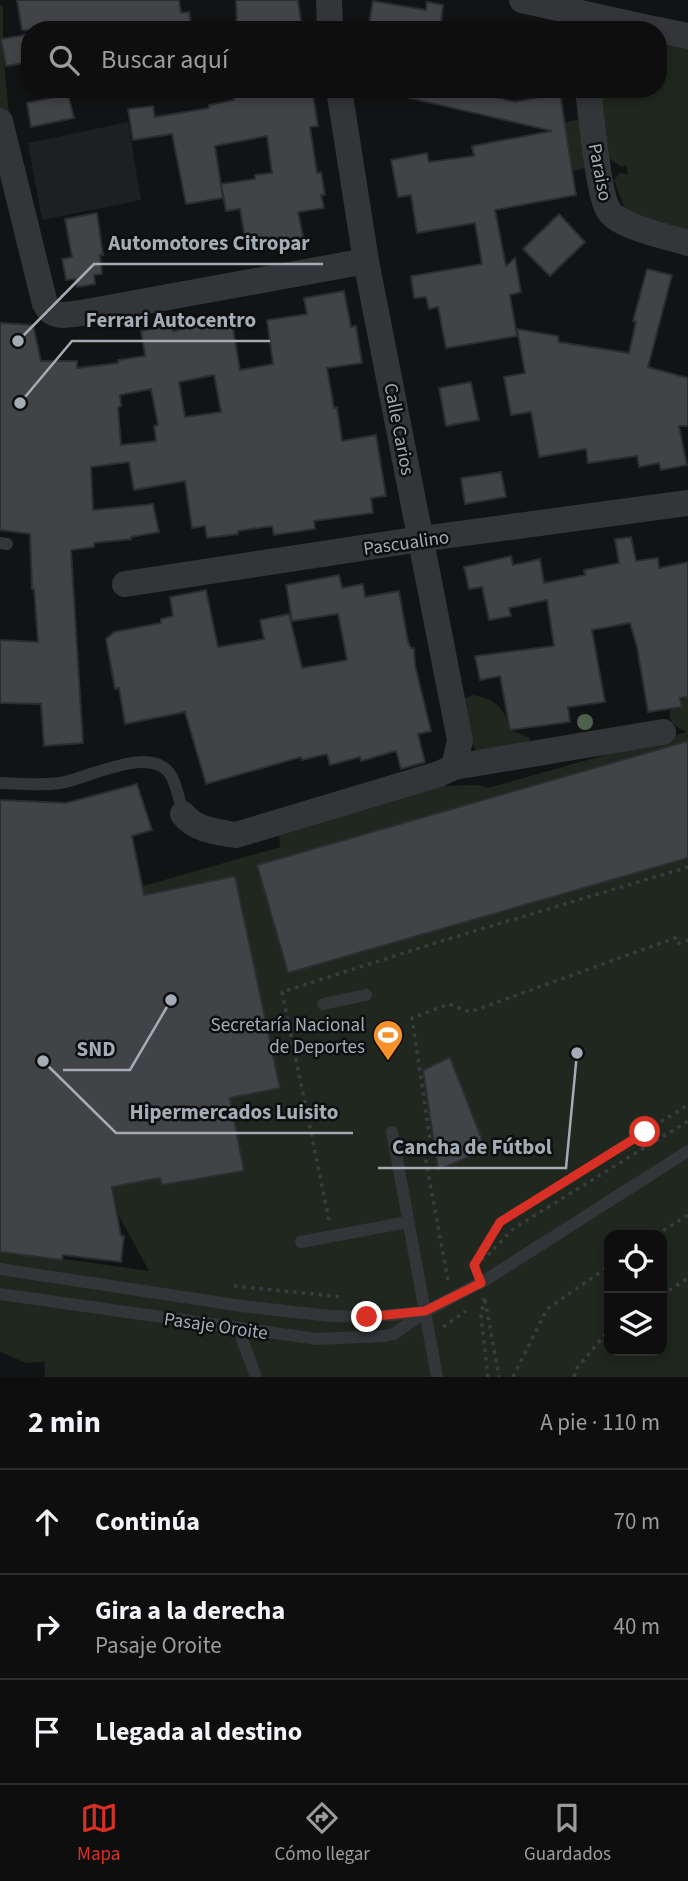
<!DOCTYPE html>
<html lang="es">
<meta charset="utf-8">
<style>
:root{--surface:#0e0e0f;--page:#171718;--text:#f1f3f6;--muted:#9b9c9e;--line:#2e2e2f;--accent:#d93025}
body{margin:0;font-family:"Source Sans 3",sans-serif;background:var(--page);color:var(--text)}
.controls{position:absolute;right:21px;bottom:21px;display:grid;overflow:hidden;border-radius:14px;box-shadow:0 4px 10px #0003}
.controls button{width:63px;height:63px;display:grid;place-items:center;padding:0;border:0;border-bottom:2px solid var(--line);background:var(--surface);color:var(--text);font:35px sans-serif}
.stop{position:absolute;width:21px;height:21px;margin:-16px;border:5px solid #d93025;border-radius:50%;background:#fff}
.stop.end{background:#d93025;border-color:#fff;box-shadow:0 2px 7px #0008}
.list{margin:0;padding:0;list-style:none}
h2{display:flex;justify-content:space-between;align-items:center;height:91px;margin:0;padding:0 28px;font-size:30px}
h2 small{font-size:23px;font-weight:400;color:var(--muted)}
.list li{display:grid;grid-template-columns:46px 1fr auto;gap:21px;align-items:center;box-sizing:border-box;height:105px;padding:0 28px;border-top:2px solid var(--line)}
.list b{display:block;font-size:26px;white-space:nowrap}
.list p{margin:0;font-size:23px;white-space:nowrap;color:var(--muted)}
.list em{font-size:23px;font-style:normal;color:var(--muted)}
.icon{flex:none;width:38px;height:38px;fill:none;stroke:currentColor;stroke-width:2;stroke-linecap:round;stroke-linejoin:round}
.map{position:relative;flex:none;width:688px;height:1377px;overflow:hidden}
.search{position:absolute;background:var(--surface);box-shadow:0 4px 10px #0003;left:21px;right:21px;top:21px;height:77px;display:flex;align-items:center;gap:18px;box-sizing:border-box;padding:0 24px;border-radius:28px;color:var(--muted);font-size:26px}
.sheet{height:406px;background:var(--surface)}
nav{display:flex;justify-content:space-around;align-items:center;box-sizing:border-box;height:98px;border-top:2px solid var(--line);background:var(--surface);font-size:19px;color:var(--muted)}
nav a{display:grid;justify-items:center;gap:4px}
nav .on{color:var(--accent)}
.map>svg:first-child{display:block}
.built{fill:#1e1f21}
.green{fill:#1f271f;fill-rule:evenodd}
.building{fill:#414347;stroke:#2c2d30;stroke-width:2;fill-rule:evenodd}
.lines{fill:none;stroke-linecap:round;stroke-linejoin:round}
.path{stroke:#393c40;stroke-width:3.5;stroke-dasharray:3.5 5;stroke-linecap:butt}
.service{stroke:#333539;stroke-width:12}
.minor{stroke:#333539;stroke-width:26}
.tree{fill:#4d614c}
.route{stroke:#d93025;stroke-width:9}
.labels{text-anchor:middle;stroke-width:5;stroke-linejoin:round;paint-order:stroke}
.street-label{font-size:19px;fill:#a4acb5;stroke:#0d0e0f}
.poi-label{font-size:19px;fill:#a4acb5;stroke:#0d0e0f;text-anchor:end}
.leader{fill:none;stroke:#a4acb5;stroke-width:2.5}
.callout-dot{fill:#a4acb5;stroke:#0d0e0f;stroke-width:2.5}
.callout-label{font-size:21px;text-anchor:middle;font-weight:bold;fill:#a4acb5;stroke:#0d0e0f;stroke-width:5;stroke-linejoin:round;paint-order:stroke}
</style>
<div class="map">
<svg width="688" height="1377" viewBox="0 0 688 1377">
<rect width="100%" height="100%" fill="#121314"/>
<!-- built -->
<path class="built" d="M128 122 141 200 42 220 28 143Z"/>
<!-- green -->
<g class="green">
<path d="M0 4 3 7V51L9 115 0 143Z"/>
<path d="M658 44 688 49V233L626 212 614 180 620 173 628 174 626 165 622 167 607 157C596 161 587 169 575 171L568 166 563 123 581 119 592 89H658Z"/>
<path d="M473 695C494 698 506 709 510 730L530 738 526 757 477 751 465 735 464 699Z"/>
<path d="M688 697V1377H45L44 1360 42 1362 26 1363 0 1352V1250L149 1271 118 1214 59 910 280 847 279 837 282 828 435 786 479 785 488 788 687 732C662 722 665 708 688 697ZM609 1235H662V1351H609Z"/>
</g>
<!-- building -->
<g class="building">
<path d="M17 0H179L181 13 189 12 192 30H22Z"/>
<path d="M236 0H298L302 29 237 30Z"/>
<path d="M373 1 426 10 427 2 443 5 440 30H368Z"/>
<path d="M30 34V62L6 66 1 39Z"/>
<path d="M232 89H312L318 126 310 127 317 173 321 172 325 195H321L324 208 298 212 305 245 288 249 287 243 247 250 240 209 226 211 221 184 255 179V175L272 173 267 136 215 146 223 198 186 204 172 134 133 140 128 109 153 106 155 117 209 108V105L234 100Z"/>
<path d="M402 89H461L515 102 560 93 576 195 495 210 506 266 515 258 521 292 510 295 517 336 446 348 438 307 429 309 426 297 414 298 411 276 482 264 475 223 417 233 411 195 398 197 391 160 427 153 429 162 474 156 472 146 552 131 401 96Z"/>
<path d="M68 94 74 118 31 127 27 103Z"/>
<path d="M97 213 103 255H100L102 274 94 275 95 284 77 287 75 279 66 280 62 259 72 257 65 219Z"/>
<path d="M559 214 585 242 550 276 523 249Z"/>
<path d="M647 269 672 275 648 367 688 378V426H679L687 465 661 470 659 463 639 467 637 456 588 463 586 449 539 457 531 412 511 415 504 377 525 373 517 329 558 336 559 342 629 353 636 322 633 321Z"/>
<path d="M344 291 351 327 356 326 362 363 327 368 334 408 337 407 342 441 376 435 386 496 371 498 373 513 314 521 315 529 274 535 272 526 238 531V534L207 538 205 526 192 528 185 481 134 490 129 462 91 467 93 510 153 504 159 532 131 537V539L94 543V547L71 550 83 743 44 746 41 704 0 703V640L38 642 34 589H32L30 534 0 530V323L33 325 41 361H77V368L118 363V360L145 356 141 331 172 325 173 331 206 325 205 322 231 317 240 370 273 364 267 320 307 314 304 298ZM214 375 221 412 185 417 179 382ZM151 389 158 425 154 426 156 441 121 445 118 407 121 406 120 395Z"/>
<path d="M471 382 479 420 446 426 439 388Z"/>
<path d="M501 472 506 497 465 504 461 478Z"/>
<path d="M631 537 636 561 658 558 659 568 688 562V697L680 698 682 707 648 712 637 647 630 623 592 630 605 702 568 707 570 722 510 730 500 676 480 680 475 656 554 646 547 600 509 608 511 616 489 620 482 587 469 589 464 567 511 556 513 565 540 559 544 583 585 575 584 570 619 563 615 539Z"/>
<path d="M339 575 342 588 363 584 365 597 399 591 408 642 411 648H414L415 665 431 731 418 734 425 762 401 769 396 751 361 761 360 757 330 765 327 754 302 760 301 757 206 784 185 712 125 724 119 688 115 689 106 639 114 632 161 623V619L173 616 170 597 206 590 218 647 264 639 260 620 289 614 302 668 347 660 338 614 292 621 286 585Z"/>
<path d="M688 741V858L288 973 257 865Z"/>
<path d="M137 784 152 830 132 836 144 895 235 876 280 1088 230 1098 244 1171 162 1185 160 1178 112 1187 121 1236H124L121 1262 63 1255 62 1260 0 1252V800L66 803Z"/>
<path d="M450 1057 486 1150 438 1170 423 1070Z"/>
</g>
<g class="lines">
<!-- path -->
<g class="path">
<path d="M329 1220 282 992 435 943 688 867"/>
<path d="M656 1235 688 1215"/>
<path d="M475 1263 500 1221 688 1105"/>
<path d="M474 1265 488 1255 514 1228 688 1121"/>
<path d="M448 1280 426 1162 430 1140 412 1018 449 1004 470 1012 675 938 677 944 688 940"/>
<path d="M234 1286 342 1297"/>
<path d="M662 1295 688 1278"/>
<path d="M484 1298 481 1317 488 1377"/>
<path d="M485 1300 499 1377"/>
<path d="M443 1327 466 1311"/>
<path d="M513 1377 547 1309 609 1266"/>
<path d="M574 1377 576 1369 609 1330"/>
</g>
<!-- service -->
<g class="service">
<path d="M0 543 7 544"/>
<path d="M0 783C19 783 41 786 60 783 88 779 153 742 172 777 177 788 180 802 183 814"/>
<path d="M323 1004 366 995"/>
<path d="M392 1132 437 1377"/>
<path d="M301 1242 408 1222"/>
<path d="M0 1269 242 1306 330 1316 367 1317 424 1312"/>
<path d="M0 1294 317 1339 385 1336 394 1334 425 1312 487 1279 688 1151"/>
<path d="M242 1329V1339L256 1377"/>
</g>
<!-- minor -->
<g class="minor">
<path d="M329 0 330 30"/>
<path d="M522 0 657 30"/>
<path d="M658 30 688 36"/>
<path d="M339 89 366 261 460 740 454 767"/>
<path d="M588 89C591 112 598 196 609 211 621 228 669 237 688 243"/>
<path d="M0 121 45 304C53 319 66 315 81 313L366 261"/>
<path d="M125 584 421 539 688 503"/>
<path d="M183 814C195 830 217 832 236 835L439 774 454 767 663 732"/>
</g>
</g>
<!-- trees -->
<circle class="tree" cx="585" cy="722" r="8"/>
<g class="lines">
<!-- route -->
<path class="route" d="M367 1317 425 1311 481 1283 474 1265 500 1222 645 1132"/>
</g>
<!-- icons -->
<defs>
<g id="stadium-pin" transform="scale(1.575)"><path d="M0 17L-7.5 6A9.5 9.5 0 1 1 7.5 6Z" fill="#f69129" stroke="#0d0e0f"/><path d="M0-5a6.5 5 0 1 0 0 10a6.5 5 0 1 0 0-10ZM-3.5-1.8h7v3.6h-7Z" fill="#fff"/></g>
</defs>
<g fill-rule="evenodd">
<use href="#stadium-pin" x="388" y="1035"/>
</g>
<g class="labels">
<!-- street labels -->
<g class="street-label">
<text transform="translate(601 172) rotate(79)" y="7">Paraiso</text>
<text transform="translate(400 429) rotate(79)" y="7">Calle Carios</text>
<text transform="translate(406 542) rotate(-8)" y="7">Pascualino</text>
<text transform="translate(216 1325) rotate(8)" y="7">Pasaje Oroite</text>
</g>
<!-- poi labels -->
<g class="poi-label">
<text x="365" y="1031">Secretaría Nacional<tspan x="365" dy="22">de Deportes</tspan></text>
</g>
</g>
<!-- callouts -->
<path class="leader" d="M18 341L94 264H323M20 403L72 341H270M171 1000L130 1070H63M43 1061L116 1133H353M577 1053L566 1168H378"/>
<g class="callout-dot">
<circle cx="18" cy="341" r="7"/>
<circle cx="20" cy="403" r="7"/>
<circle cx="171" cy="1000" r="7"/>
<circle cx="43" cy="1061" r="7"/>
<circle cx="577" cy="1053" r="7"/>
</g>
<g class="callout-label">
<text x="209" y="250">Automotores Citropar</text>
<text x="171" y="327">Ferrari Autocentro</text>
<text x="96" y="1056">SND</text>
<text x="234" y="1119">Hipermercados Luisito</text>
<text x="472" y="1154">Cancha de Fútbol</text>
</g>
</svg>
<div class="controls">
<button><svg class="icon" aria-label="locate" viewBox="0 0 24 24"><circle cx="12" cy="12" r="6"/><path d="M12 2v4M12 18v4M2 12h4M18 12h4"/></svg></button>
<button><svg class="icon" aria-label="layers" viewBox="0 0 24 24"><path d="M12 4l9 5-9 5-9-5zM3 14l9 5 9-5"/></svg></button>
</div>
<div class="stop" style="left:645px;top:1132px"></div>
<div class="stop end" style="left:367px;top:1317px"></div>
<div class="search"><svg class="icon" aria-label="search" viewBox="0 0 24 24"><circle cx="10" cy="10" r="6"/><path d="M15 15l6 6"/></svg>Buscar aquí</div>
</div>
<section class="sheet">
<h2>2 min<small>A pie · 110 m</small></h2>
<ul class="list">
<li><svg class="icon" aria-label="ahead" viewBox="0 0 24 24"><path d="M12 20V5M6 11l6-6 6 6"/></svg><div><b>Continúa</b></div><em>70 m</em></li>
<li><svg class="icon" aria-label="right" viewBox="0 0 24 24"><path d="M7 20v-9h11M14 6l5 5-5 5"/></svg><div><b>Gira a la derecha</b><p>Pasaje Oroite</p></div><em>40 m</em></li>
<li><svg class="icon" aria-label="arrive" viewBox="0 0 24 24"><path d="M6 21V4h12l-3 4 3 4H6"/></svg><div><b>Llegada al destino</b></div></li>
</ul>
</section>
<nav>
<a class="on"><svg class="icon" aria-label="map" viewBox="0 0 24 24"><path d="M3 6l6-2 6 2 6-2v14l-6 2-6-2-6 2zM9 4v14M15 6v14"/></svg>Mapa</a>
<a><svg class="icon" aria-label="directions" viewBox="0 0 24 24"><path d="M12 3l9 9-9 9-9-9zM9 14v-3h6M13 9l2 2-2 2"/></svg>Cómo llegar</a>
<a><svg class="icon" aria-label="saved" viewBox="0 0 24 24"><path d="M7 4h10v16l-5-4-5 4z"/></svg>Guardados</a>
</nav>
